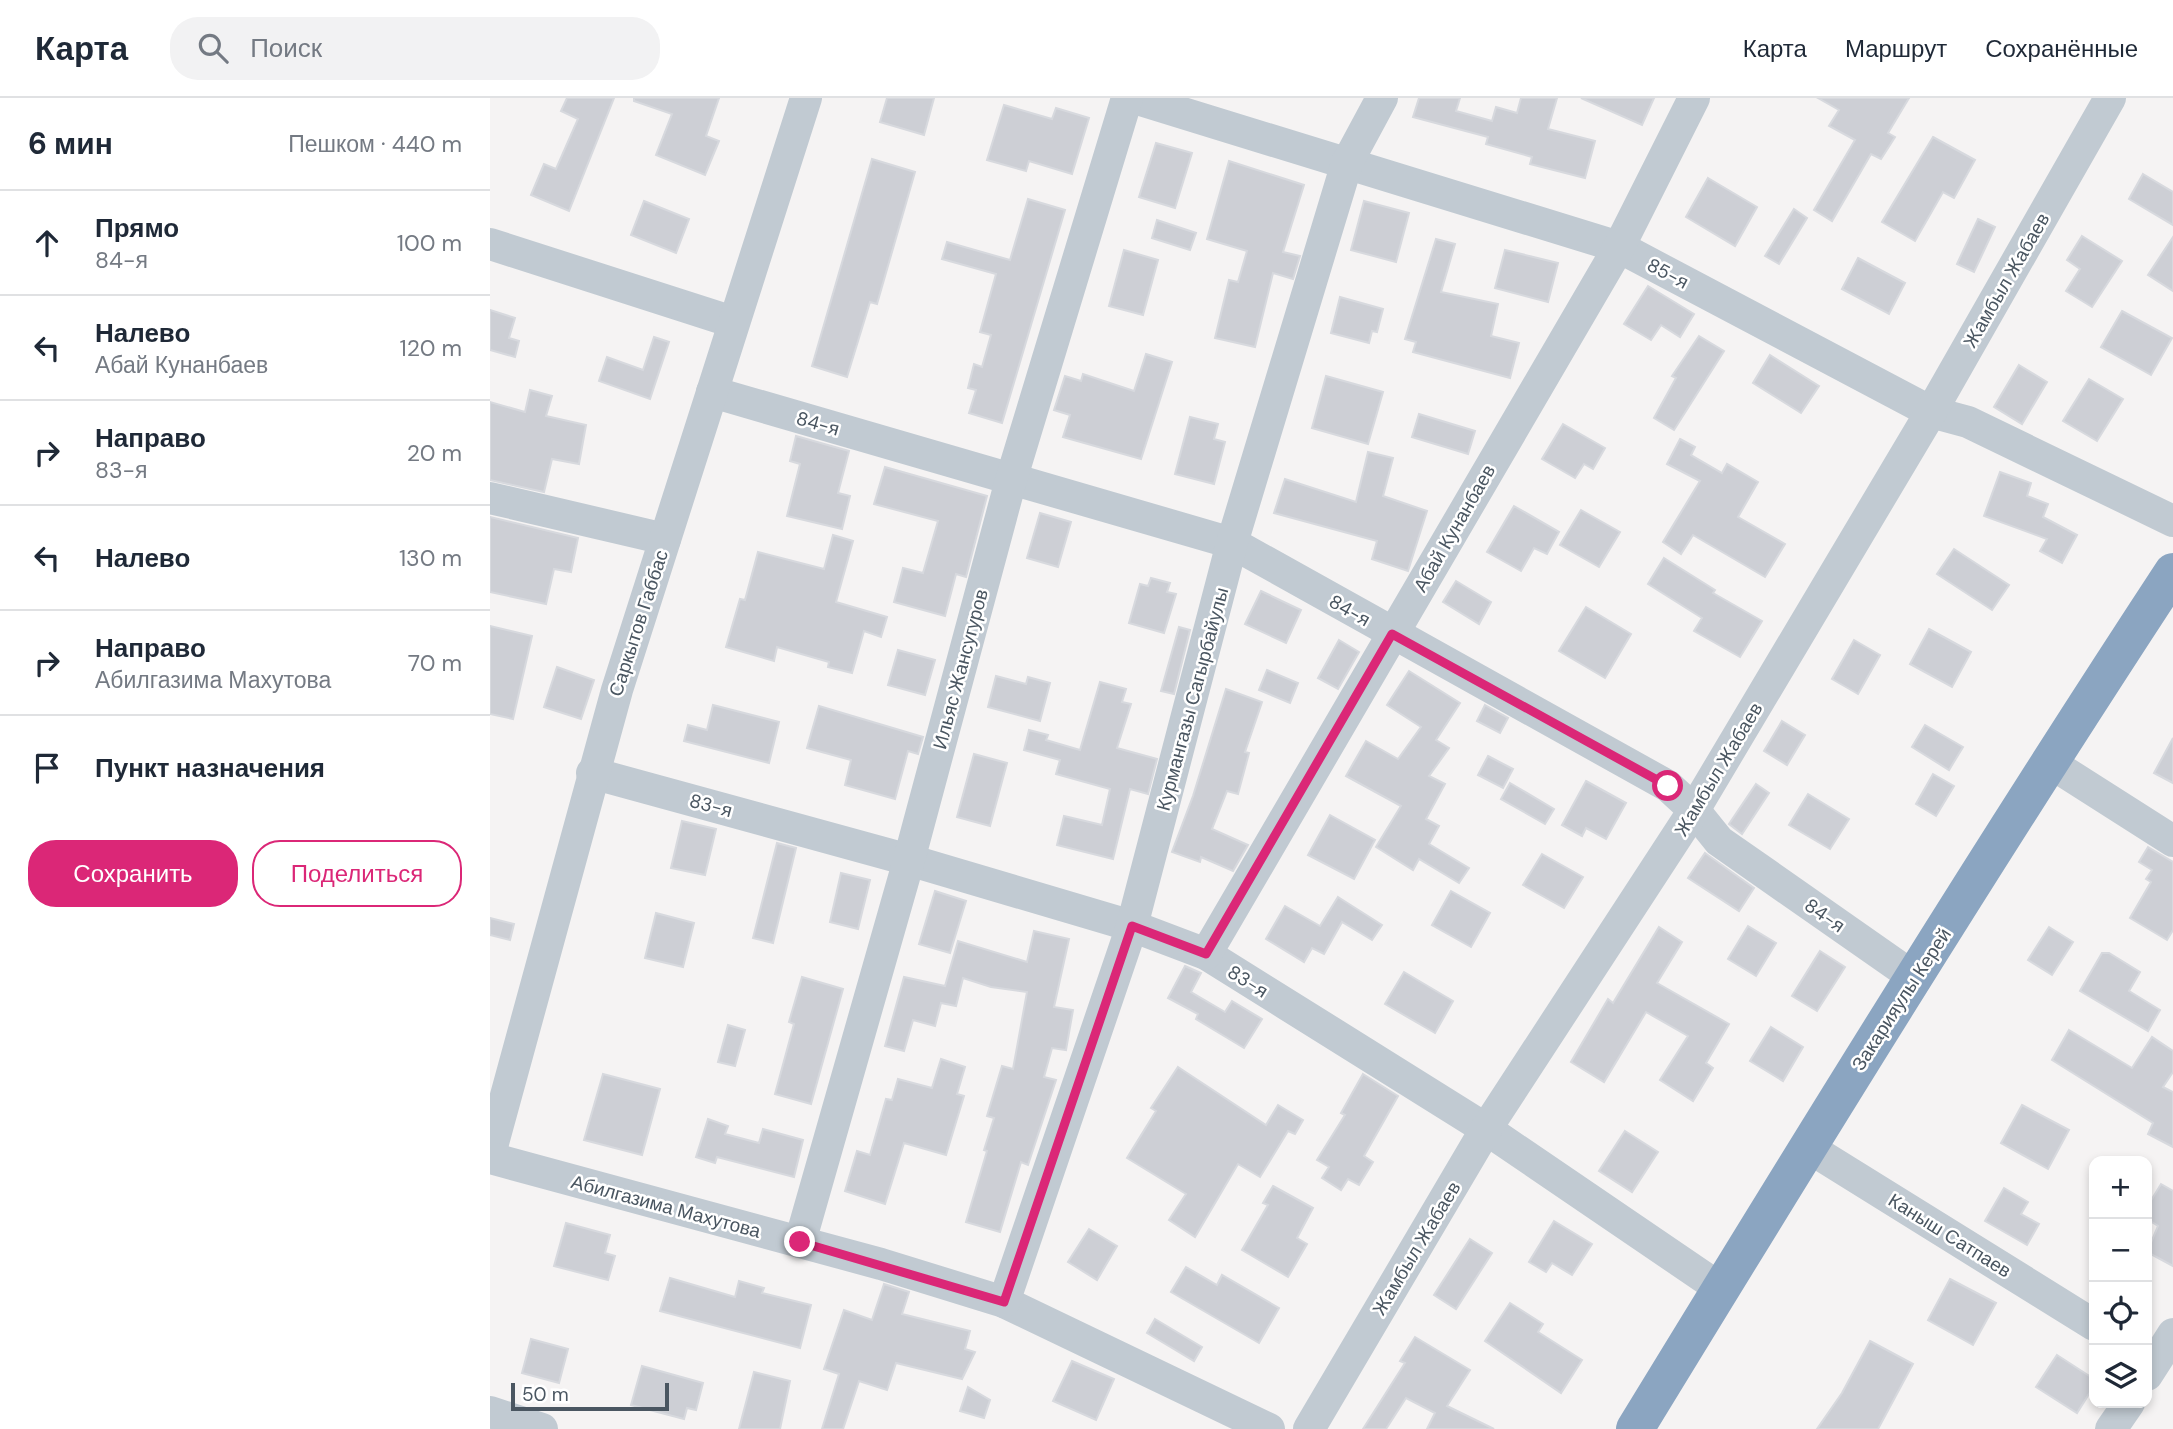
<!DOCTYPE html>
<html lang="ru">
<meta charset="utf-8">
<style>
:root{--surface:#fff;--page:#f2f2f3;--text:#1f2937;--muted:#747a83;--line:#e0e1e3;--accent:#db2777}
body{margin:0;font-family:"DM Sans",sans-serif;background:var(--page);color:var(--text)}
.controls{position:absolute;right:21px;bottom:21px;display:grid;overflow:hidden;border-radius:14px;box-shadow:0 4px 10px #0003}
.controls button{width:63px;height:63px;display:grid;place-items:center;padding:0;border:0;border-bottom:2px solid var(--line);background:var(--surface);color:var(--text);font:35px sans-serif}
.scale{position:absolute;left:21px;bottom:18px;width:158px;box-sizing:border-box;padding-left:7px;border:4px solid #4a5661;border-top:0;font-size:19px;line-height:24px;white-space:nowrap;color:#4a5661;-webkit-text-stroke:5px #fff;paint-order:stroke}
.stop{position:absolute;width:21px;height:21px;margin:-16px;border:5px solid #db2777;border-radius:50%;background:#fff}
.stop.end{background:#db2777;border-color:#fff;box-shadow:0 2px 7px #0008}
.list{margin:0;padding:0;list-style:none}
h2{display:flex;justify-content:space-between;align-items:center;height:91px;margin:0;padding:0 28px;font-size:30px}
h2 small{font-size:23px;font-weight:400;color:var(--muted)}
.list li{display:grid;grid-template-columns:46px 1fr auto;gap:21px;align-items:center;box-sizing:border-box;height:105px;padding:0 28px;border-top:2px solid var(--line)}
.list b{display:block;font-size:26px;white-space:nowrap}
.list p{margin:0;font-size:23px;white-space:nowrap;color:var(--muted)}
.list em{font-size:23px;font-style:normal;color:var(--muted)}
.actions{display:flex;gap:14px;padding:21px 28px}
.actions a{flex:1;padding:16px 0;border:2px solid var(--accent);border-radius:28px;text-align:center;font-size:24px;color:var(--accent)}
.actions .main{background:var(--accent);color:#fff}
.icon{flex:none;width:38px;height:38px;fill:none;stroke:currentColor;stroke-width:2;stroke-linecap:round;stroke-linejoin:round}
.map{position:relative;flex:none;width:1683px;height:1331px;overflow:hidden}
header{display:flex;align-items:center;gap:42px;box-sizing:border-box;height:98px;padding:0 35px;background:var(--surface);border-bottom:2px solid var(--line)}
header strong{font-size:33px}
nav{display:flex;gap:38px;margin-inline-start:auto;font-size:24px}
.search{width:490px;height:63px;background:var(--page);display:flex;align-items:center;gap:18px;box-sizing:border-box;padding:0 24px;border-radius:28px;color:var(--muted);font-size:26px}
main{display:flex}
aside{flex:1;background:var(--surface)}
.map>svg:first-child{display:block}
.building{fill:#cdcfd5;stroke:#d7d9de;stroke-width:2}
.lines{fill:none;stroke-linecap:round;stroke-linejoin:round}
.minor{stroke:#c1cad2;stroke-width:32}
.highway{stroke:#8ba5c1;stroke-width:38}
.route{stroke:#db2777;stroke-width:9}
.labels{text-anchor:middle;stroke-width:5;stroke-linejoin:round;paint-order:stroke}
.street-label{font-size:19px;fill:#4a5661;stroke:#fff}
</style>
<header>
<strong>Карта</strong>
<div class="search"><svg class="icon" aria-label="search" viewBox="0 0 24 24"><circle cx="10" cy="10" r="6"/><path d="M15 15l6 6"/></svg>Поиск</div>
<nav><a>Карта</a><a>Маршрут</a><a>Сохранённые</a></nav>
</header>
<main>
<aside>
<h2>6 мин<small>Пешком · 440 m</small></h2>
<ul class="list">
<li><svg class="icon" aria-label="ahead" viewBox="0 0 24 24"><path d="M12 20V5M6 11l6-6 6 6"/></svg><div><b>Прямо</b><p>84-я</p></div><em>100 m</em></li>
<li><svg class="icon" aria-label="left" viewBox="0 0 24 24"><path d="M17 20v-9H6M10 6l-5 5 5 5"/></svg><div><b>Налево</b><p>Абай Кунанбаев</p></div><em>120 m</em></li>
<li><svg class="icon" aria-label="right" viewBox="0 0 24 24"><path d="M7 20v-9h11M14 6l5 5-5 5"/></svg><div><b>Направо</b><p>83-я</p></div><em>20 m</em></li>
<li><svg class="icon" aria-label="left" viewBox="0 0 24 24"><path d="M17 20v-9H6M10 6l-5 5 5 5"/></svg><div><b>Налево</b></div><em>130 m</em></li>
<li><svg class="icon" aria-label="right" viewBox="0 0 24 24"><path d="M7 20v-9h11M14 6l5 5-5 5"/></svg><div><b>Направо</b><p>Абилгазима Махутова</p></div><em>70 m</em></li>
<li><svg class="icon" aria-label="arrive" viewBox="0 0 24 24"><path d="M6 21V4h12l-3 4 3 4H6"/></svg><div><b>Пункт назначения</b></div></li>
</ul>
<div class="actions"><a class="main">Сохранить</a><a>Поделиться</a></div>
</aside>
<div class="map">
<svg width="1683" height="1331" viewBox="0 0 1683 1331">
<rect width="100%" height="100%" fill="#f5f3f3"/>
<!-- building -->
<g class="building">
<path d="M77 0H124L79 113 41 97 54 66 66 71 88 21 71 13Z"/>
<path d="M144 0H229L216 38 229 43 215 77 166 57 182 16 144 3Z"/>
<path d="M397 0H444L434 37 390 24Z"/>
<path d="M929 0H970L966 13 1002 23 1006 9 1027 15 1031 0H1067L1058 31 1105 43 1095 80 1040 66 1042 59 996 46 998 39 923 19Z"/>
<path d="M1091 0H1164L1152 27Z"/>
<path d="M1328 0H1419L1398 35 1405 39 1391 61 1381 56 1342 123 1324 112 1365 42 1339 28 1349 12Z"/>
<path d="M514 7 562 21 566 10 599 20 582 76 539 63 536 73 497 62Z"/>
<path d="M1443 39 1485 62 1464 100 1453 94 1425 143 1392 124Z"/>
<path d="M666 45 702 55 685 110 649 99Z"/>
<path d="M382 61 425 74 387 206 380 204 357 279 322 268Z"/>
<path d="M739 63 814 87 793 154 810 158 803 181 783 175 765 249 725 240 739 182 748 184 757 153 717 141Z"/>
<path d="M1653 76 1683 94V127L1639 101Z"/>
<path d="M1218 80 1267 109 1245 148 1196 119Z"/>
<path d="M538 101 575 112 512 325 479 315 486 292 478 290 484 266 492 269 501 237 490 234 506 176 452 161 457 144 520 162Z"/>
<path d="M154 103 199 121 186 155 141 137Z"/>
<path d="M874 103 919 115 906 164 861 152Z"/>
<path d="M1304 111 1317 120 1289 166 1275 158Z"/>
<path d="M1488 121 1505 129 1484 174 1467 166Z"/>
<path d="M667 122 706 135 700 152 662 140Z"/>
<path d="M1592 138 1632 163 1602 209 1576 193 1590 171 1577 162Z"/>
<path d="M1683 139V193L1658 177Z"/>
<path d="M946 141 965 146 951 194 1008 206 1001 238 1029 245 1020 280 923 254 926 244 915 241Z"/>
<path d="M634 152 668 162 653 217 619 208Z"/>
<path d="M1015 152 1068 165 1058 204 1005 190Z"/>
<path d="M1368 160 1415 185 1399 216 1352 191Z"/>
<path d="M1158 188 1204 216 1190 239 1171 227 1161 242 1134 226Z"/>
<path d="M850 199 893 211 887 234 882 233 879 245 841 235Z"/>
<path d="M0 212 25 220 19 240 29 243 25 259 0 252Z"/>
<path d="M1632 213 1682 240 1661 277 1611 249Z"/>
<path d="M1209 238 1234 253 1184 332 1164 320 1186 280 1182 278Z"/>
<path d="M164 239 179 244 160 301 109 283 117 259 153 272Z"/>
<path d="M656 256 682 264 651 361 573 339 580 317 564 312 575 278 591 283 593 276 644 293Z"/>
<path d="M1280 257 1329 288 1311 315 1263 285Z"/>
<path d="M1529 267 1557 284 1532 326 1504 309Z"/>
<path d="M836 278 893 294 878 346 822 330Z"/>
<path d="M1599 281 1633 301 1607 343 1573 323Z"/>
<path d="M40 292 62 298 56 318 96 327 89 366 62 361 54 394 0 382V304L35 314Z"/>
<path d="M929 316 985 333 978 356 922 339Z"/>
<path d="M700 319 728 326 724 341 735 344 724 386 685 376Z"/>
<path d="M1073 326 1115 350 1103 371 1094 366 1085 380 1052 361Z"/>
<path d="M306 338 359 353 348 395 360 398 352 431 297 418 310 366 300 363Z"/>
<path d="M1190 341 1205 349 1201 357 1232 375 1237 366 1268 384 1248 419 1295 446 1275 479 1203 437 1191 456 1173 444 1210 383 1177 366Z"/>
<path d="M878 354 903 360 893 398 937 413 918 473 882 461 887 443 784 415 795 381 866 404Z"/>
<path d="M395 369 497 398 476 479 466 476 455 518 404 504 413 470 433 475 448 423 384 406Z"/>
<path d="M1510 374 1541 385 1537 398 1558 406 1553 419 1587 437 1572 465 1550 453 1557 441 1494 418Z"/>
<path d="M1024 408 1069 434 1057 456 1044 450 1031 473 997 454Z"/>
<path d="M1091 412 1130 434 1109 469 1070 447Z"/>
<path d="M550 415 581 424 568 469 537 460Z"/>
<path d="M0 419 88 440 81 474 64 471 56 506 0 494Z"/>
<path d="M343 437 363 443 346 504 397 519 391 539 374 533 362 575 338 569 339 564 287 549 284 563 236 549 250 501 255 502 268 454 334 471Z"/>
<path d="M1464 451 1519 487 1502 512 1447 476Z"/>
<path d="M1174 460 1225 492 1223 495 1272 523 1250 559 1204 533 1212 520 1158 486Z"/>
<path d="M661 480 680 485 677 494 686 496 674 535 639 525 650 486 658 488Z"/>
<path d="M966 483 1001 504 989 526 953 504Z"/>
<path d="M771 493 811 512 796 545 755 526Z"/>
<path d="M1096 509 1141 536 1115 580 1069 553Z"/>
<path d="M0 528 42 538 23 621 0 616Z"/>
<path d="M689 529 700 532 684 596 671 593Z"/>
<path d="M1439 531 1481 554 1462 589 1420 566Z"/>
<path d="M849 542 869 554 848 591 828 580Z"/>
<path d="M1364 542 1390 557 1368 596 1342 581Z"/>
<path d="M408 552 445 562 435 597 398 587Z"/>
<path d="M67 569 104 582 91 621 54 609Z"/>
<path d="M777 572 808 585 800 605 769 592Z"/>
<path d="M919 573 970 605 946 642 959 650 939 678 955 686 936 721 949 728 939 746 979 770 969 785 929 761 923 772 886 749 911 708 856 678 876 643 908 661 931 629 897 607Z"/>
<path d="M506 578 536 586 538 579 560 585 550 623 498 609Z"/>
<path d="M610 584 636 591 632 604 641 606 627 650 667 661 658 696 640 691 623 761 567 747 574 718 612 727 620 691 566 676 570 662 534 652 539 632 558 637 556 642 590 652Z"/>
<path d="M736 591 772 604 755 654 759 655 748 696 737 693 722 731 758 747 743 773 711 759 710 764 682 754 703 698Z"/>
<path d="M223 607 289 624 279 665 194 643 198 627 217 632Z"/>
<path d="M995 607 1018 620 1010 635 987 623Z"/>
<path d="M329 608 433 639 428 656 418 653 405 701 355 687 361 662 317 650Z"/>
<path d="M1292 623 1315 637 1297 667 1274 653Z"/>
<path d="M1435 627 1473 649 1459 672 1422 649Z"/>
<path d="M1683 640V685L1664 675Z"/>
<path d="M484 656 517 665 500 728 467 719Z"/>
<path d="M998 658 1023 671 1013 690 988 677Z"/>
<path d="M1443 676 1464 688 1446 718 1426 706Z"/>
<path d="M1096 683 1136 705 1116 741 1096 730 1092 738 1072 727Z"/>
<path d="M1020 685 1064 711 1055 726 1011 701Z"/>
<path d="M1266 686 1279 695 1252 736 1239 726Z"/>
<path d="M1318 696 1359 721 1340 751 1299 727Z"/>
<path d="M840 717 885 742 864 781 818 757Z"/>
<path d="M192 723 226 731 215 777 181 770Z"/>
<path d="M287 745 306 750 283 845 263 840Z"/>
<path d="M1658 749 1683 764V832L1677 842 1640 820 1661 784 1656 781 1662 772 1649 764Z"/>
<path d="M1215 755 1264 790 1249 813 1198 780Z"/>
<path d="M1052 756 1093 779 1074 810 1033 787Z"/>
<path d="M351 775 380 782 368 831 340 824Z"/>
<path d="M445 793 476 803 460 855 429 846Z"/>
<path d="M961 793 1000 815 981 849 942 827Z"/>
<path d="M848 799 892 827 882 842 852 824 834 856 822 850 814 864 776 841 795 808 830 828Z"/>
<path d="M166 815 204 825 193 869 155 860Z"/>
<path d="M0 820 24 826 20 842 0 837Z"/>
<path d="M1258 828 1286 845 1266 878 1238 861Z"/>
<path d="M1169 829 1192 844 1167 885 1239 926 1216 965 1223 970 1203 1003 1170 982 1198 938 1156 914 1114 984 1081 964 1118 901 1123 905Z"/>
<path d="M1559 829 1583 844 1562 877 1538 862Z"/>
<path d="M544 833 579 841 564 909 583 912 576 952 562 950 554 979 566 982 538 1067 531 1064 510 1134 476 1124 497 1053 494 1052 504 1020 497 1018 512 968 523 971 537 894 501 889 473 880 466 908 451 905 445 928 423 922 414 953 395 948 414 879 455 888 468 843 537 864Z"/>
<path d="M1330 853 1355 869 1327 913 1302 898Z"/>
<path d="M1612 855H1619L1650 874 1639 893 1670 912 1658 933 1590 893Z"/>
<path d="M695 868 711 875 701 894 735 914 742 903 772 921 754 950 706 921 708 916 678 900Z"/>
<path d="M914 874 963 903 945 935 895 906Z"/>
<path d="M312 879 353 891 321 1006 285 996 304 926 299 924Z"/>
<path d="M238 927 255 932 245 968 228 964Z"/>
<path d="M1281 929 1313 949 1293 983 1260 963Z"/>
<path d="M1579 932 1642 970 1662 939 1683 953V974L1673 989 1683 994V1049L1658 1036 1663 1025 1562 962Z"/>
<path d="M451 961 475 969 467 996 474 998 456 1057 414 1045 395 1106 355 1093 367 1053 380 1057 396 1001 402 1002 408 981 442 990Z"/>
<path d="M688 969 776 1027 788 1007 813 1022 805 1036 798 1033 770 1079 748 1066 705 1139 679 1122 696 1096 637 1060 666 1013 661 1010Z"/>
<path d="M113 976 170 991 152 1057 94 1042Z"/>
<path d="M873 976 908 998 874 1058 883 1064 869 1087 858 1081 851 1092 832 1080 839 1069 827 1062 855 1017 851 1015Z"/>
<path d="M1532 1007 1579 1032 1558 1071 1511 1045Z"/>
<path d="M218 1021 238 1028 235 1036 269 1045 273 1031 313 1042 304 1079 227 1059 225 1065 206 1059Z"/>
<path d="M1135 1033 1168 1054 1142 1094 1109 1073Z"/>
<path d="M1671 1086 1683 1093V1168L1657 1154 1668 1128 1657 1121V1109Z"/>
<path d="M783 1088 823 1110 807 1140 817 1146 798 1179 752 1152 778 1107 773 1105Z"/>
<path d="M1514 1090 1538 1104 1531 1116 1549 1126 1537 1147 1495 1123Z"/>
<path d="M1064 1123 1102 1146 1082 1177 1062 1165 1056 1174 1039 1164Z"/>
<path d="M76 1125 120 1137 115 1155 125 1158 118 1182 64 1168Z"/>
<path d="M599 1131 627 1148 607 1182 578 1164Z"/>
<path d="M980 1141 1002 1155 966 1211 944 1197Z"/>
<path d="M696 1169 727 1187 732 1177 789 1210 769 1245 681 1194Z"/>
<path d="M180 1180 245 1199 249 1183 274 1190 272 1195 321 1207 310 1250 170 1213Z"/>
<path d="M1460 1181 1506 1205 1483 1247 1438 1222Z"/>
<path d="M394 1186 419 1194 412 1216 480 1233 475 1251 485 1254 472 1281 406 1265 397 1292 369 1283 353 1331H332L349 1276 334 1271 354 1212 382 1222Z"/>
<path d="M1020 1205 1053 1226 1048 1234 1092 1262 1071 1295 995 1243Z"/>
<path d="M665 1221 712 1249 704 1263 657 1235Z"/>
<path d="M925 1239 980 1272 957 1308 1004 1331H937L945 1315 916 1300 896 1331H873L915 1265 910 1263Z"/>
<path d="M41 1241 78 1251 69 1285 32 1275Z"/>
<path d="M1380 1243 1423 1266 1388 1331H1327L1352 1295Z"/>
<path d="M1567 1257 1604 1281V1288L1587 1315 1546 1289Z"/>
<path d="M582 1263 624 1281 606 1322 563 1303Z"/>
<path d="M152 1268 213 1285 206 1312 197 1310 194 1321 141 1307Z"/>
<path d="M264 1274 300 1283 290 1331H249Z"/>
<path d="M478 1289 500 1302 494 1320 470 1313Z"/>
</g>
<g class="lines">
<!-- minor -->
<g class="minor">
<path d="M644 0 1129 149 1441 314 1478 324 1683 423"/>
<path d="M0 146 243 224"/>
<path d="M222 294 742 445 1178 688 1204 712 1229 743 1425 880"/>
<path d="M0 400 175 441"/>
<path d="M1559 664 1683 743"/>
<path d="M102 675 419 762 642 828 716 856 996 1031 1231 1191"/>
<path d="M716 856 1129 149 1204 0"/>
<path d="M1316 1048 1604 1227"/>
<path d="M0 1056 127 592 316 0"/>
<path d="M0 1060 391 1166 514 1204 779 1331"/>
<path d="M310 1144 419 762 521 382 637 0"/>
<path d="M514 1204 642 828 742 445 857 65 892 0"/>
<path d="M1657 1277 1683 1236"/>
<path d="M0 1314 52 1331"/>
<path d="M819 1331 996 1031 1204 712 1441 314 1620 0"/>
<path d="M1621 1331 1639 1305"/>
</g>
<!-- highway -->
<path class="highway" d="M1145 1331C1321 1043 1498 756 1683 474"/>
</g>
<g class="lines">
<!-- route -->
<path class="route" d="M310 1144 514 1204 642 828 716 856 902 536 1178 688"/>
</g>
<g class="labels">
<!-- street labels -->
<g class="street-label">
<text transform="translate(1178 175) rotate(28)" y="7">85-я</text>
<text transform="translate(1516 182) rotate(-60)" y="7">Жамбыл Жабаев</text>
<text transform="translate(328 325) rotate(16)" y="7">84-я</text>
<text transform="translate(964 430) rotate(-60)" y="7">Абай Кунанбаев</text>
<text transform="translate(860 512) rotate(30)" y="7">84-я</text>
<text transform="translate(148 525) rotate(-72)" y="7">Саркытов Габбас</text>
<text transform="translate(470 571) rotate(-75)" y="7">Ильяс Жансугуров</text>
<text transform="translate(702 601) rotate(-75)" y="7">Курмангазы Сагырбайулы</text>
<text transform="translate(1228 671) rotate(-59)" y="7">Жамбыл Жабаев</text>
<text transform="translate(221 707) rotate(15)" y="7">83-я</text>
<text transform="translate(1335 817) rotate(35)" y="7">84-я</text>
<text transform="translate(758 883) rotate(32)" y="7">83-я</text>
<text transform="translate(1411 901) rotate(-57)" y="7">Закарияулы Керей</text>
<text transform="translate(176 1108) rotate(15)" y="7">Абилгазима Махутова</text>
<text transform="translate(1460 1137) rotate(32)" y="7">Каныш Сатпаев</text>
<text transform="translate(926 1150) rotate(-59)" y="7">Жамбыл Жабаев</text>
</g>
</g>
</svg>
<div class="controls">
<button>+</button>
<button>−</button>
<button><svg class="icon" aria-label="locate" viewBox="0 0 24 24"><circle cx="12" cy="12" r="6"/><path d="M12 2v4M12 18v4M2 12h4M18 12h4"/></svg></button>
<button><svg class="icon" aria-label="layers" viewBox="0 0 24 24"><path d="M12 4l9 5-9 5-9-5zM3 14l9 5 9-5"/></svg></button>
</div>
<div class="scale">50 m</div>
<div class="stop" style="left:1178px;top:688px"></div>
<div class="stop end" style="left:310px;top:1144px"></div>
</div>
</main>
